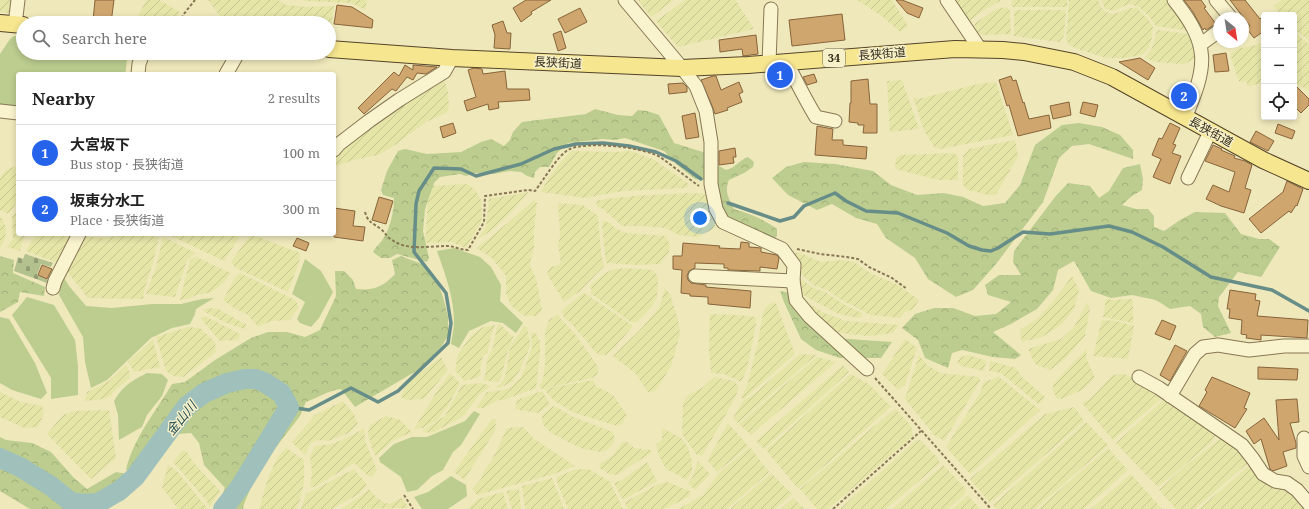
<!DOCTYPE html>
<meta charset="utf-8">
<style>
:root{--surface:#fff;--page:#f2f2f2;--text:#222;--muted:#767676;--line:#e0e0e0;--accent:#2563eb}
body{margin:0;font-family:"Noto Serif","Noto Sans JP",serif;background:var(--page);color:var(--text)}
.controls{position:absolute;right:12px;top:12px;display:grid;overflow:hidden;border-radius:4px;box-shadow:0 2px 6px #0003}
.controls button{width:36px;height:36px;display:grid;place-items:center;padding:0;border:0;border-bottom:1px solid var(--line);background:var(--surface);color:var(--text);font:20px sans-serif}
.compass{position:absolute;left:1213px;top:12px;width:36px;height:36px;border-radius:50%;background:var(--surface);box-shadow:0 2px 6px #0003;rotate:150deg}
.you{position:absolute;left:700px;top:218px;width:14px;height:14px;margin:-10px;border:3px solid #fff;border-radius:50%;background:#1a73e8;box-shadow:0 0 0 6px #1a73e833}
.badge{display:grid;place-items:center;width:26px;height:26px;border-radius:50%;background:var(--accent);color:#fff;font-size:13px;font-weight:700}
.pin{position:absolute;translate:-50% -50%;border:2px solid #fff;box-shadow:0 1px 4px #0006}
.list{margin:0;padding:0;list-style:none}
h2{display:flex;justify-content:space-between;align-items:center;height:52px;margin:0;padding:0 16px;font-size:17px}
h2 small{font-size:13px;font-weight:400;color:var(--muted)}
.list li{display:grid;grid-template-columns:26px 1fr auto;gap:12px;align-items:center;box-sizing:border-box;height:56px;padding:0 16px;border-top:1px solid var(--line)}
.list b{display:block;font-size:15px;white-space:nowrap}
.list p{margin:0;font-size:13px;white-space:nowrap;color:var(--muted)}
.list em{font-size:13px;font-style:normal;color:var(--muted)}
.icon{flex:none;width:22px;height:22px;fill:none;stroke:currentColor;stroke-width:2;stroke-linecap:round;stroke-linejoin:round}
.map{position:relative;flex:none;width:1309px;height:509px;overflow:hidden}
.search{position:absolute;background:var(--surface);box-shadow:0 2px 6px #0003;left:16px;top:16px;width:320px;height:44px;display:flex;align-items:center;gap:10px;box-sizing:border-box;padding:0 14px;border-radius:22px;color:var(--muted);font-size:15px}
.panel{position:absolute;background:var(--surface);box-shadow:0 2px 6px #0003;left:16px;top:72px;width:320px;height:164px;border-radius:4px}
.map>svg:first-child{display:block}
.farmland{fill:url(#farmland-furrows)}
.green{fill:#bccd8f}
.forest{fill:url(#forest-crowns)}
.cemetery{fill:url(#cemetery-stones)}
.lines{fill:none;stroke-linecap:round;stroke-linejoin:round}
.stream{stroke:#678d89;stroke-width:3.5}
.river{stroke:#9fc0bb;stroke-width:20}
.building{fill:#cfa66e;stroke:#876439}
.minor-casing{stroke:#877754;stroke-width:15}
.major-casing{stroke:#544429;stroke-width:18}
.path{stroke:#877754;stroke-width:2;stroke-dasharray:3 2;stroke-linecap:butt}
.minor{stroke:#faf4ce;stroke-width:13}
.major{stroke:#f6e68f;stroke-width:16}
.labels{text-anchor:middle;stroke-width:3;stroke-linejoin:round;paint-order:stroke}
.shield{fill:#f7f1ca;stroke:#6f664f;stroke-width:1}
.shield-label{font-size:11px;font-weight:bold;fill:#352b1a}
.street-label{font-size:12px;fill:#352b1a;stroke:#f7f1ca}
.water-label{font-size:13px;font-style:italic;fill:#285156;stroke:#f7f1ca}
</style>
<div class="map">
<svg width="1309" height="509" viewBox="0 0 1309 509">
<defs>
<pattern id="farmland-furrows" width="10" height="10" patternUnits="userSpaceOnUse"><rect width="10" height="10" fill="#e5e5a8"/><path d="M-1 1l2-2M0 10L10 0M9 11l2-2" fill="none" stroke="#c5c590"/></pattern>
<pattern id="forest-crowns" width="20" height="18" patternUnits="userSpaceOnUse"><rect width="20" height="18" fill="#bccd8f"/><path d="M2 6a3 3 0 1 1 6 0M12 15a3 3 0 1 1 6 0" fill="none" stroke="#a2b07b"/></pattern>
<pattern id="cemetery-stones" width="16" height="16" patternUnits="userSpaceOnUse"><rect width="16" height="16" fill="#b3c18f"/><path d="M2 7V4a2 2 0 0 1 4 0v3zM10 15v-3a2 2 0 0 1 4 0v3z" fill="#929d74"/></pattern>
</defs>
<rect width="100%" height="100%" fill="#efe8bb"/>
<!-- farmland -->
<g class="farmland">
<path d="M0 0H13L10 13 0 12Z"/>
<path d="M146 0H159L180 12 177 20 175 23H135Z"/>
<path d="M208 0H278L286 5 308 7 334 6 331 29 329 30V23H225Z"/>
<path d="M303 0H367L365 10 352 3 306 1Z"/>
<path d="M638 0H674L651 17Z"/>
<path d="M685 0H735L754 29 678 47 656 21Z"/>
<path d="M857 0H892L908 26 900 32 882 16Z"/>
<path d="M955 0H1000V1L984 10 967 23Z"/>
<path d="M1013 0H1067V7H1013L1011 5Z"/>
<path d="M1069 0H1098L1101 8 1106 12 1113 14 1131 8H1137L1147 18 1153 27 1152 37 1149 48 1142 55 1124 58H1107L1080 50 1069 45 1066 39Z"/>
<path d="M1101 0H1167L1191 31 1156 26 1148 15 1139 7 1129 4 1113 11 1105 9Z"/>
<path d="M1281 0H1309V41L1294 29V15H1281L1274 6Z"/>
<path d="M1007 7 1010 11 1011 34 982 35 977 32 974 24 996 9Z"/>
<path d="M1017 10H1066L1064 36 1059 42 1014 36V12Z"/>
<path d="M1157 30 1189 34 1197 53 1196 58 1184 64 1165 63 1152 61 1145 58 1152 48Z"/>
<path d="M1294 32 1309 44V91L1299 85H1294Z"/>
<path d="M1264 40V83L1247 86V81L1239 82 1230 54 1237 49 1256 45Z"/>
<path d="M444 78 448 92 449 108 446 113 426 122 395 145 378 155 353 160 334 167V157L342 148 401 105Z"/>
<path d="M902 80 919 129 890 132 887 81Z"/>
<path d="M996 82 1013 135 940 149 934 147 924 130 913 97 918 99 978 84Z"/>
<path d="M1015 140 1018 156 997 193 994 195H988L968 190 963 185V156L969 149Z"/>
<path d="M571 151 615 152 631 151 653 159 689 184 686 188 623 191 585 198 541 192 549 177 558 165Z"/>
<path d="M954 153 958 157V180H938L895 169 896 158 900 155Z"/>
<path d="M18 165V200L9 214 0 210V178L6 170Z"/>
<path d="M468 184 475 190 481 200 482 214 481 222 466 248 452 242 425 243 429 186Z"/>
<path d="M529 192 512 211 492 230 478 239 486 226 489 199Z"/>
<path d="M689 193 705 194 715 219V228L698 237 679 235 666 228 641 226H622L603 209 597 207 596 201 606 199 634 196Z"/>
<path d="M534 200 537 203 534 231V247L530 263 531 268 536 278 542 310 536 316H525L511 306 506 293V276L492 258 476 248 491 237Z"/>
<path d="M558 203 583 205 598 216 601 253 604 266 580 291 564 302 547 274 549 268 561 264 558 245 560 235Z"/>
<path d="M18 208V234H28L23 240 20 251 7 247 13 239 12 217Z"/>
<path d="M0 217 3 220 6 229 5 239 0 248Z"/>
<path d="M603 221 610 223 616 229 627 233 666 236 670 245 669 252 660 264 638 265 606 263 602 226Z"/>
<path d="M36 234H73L60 261 57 263 26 251Z"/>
<path d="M134 234 159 237 153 263 145 288 143 299 88 298 65 269 85 236 101 238Z"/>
<path d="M167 234H241L224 261Z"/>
<path d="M251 234 300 253 299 262 288 292 236 268 231 262Z"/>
<path d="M163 237 196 253 187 260 175 297 146 294 156 267Z"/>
<path d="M789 252 800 253 821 262 842 260 854 262 872 274 896 284 919 300 913 309 905 312 900 318 871 315 838 298 829 291 815 286 803 276Z"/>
<path d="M196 257 231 273 223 283 212 292 196 295 188 299 180 300 190 260Z"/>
<path d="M624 268 653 270 658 277 657 297 651 308 637 322H631L590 293 592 290 590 286 604 274 611 270Z"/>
<path d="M240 273 295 300 299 307 290 320 271 321 258 327 248 315 234 308 223 300 236 276Z"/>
<path d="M1072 276 1079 290 1074 309 1061 325 1042 337 1022 342 1020 330 1038 318 1056 298Z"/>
<path d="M798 277 813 288 825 292 843 304 862 313V317L858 318 839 314 814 301 800 293Z"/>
<path d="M665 288 670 294 678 320 680 334 671 366 658 387 654 391 648 392 635 373 613 356 640 330 659 308Z"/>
<path d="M584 293 604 306 633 326 614 348 606 355H599L594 351 588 343 570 322 564 318 562 310Z"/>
<path d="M803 299 822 312 845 321 899 325 893 333 868 336 841 333 825 326Z"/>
<path d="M1106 299 1113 300 1133 299V323L1103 317Z"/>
<path d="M773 302 776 303 795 354 744 399 741 398 747 386 758 342 763 313 766 307Z"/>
<path d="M1087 303 1090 308 1085 336 1065 359 1050 370 1035 364 1028 349 1061 339 1074 327Z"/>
<path d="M209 308 218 309 247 325 244 329 224 322 202 310Z"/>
<path d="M558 314 561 319 575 334 599 368 597 375 592 378 542 389 539 386 543 380 545 365V331L549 320Z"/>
<path d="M710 314 737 315 756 317V324L747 369 741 382 724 374 711 373 709 350Z"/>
<path d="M205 316 240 334 238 340 220 341 201 319Z"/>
<path d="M1102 320 1116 321 1134 326 1128 359 1093 356Z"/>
<path d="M499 324 503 327 510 335 514 337 508 350 501 378 498 382 489 381 483 380 485 376 487 360 493 347 496 331Z"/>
<path d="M495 325 489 344 488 352 483 356 480 368 481 374 477 378 464 381 455 370 458 354 471 336 483 327Z"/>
<path d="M524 326 527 327 530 342 529 349 520 370 512 382 499 388 496 387 500 384 505 377 510 347Z"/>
<path d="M188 327 200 328 215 342 216 352 183 377 173 376 166 371 156 337Z"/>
<path d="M531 332 536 333 540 341V353L536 388 504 400H499L484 408H476L487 392 504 390 511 387 521 377 532 348Z"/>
<path d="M153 339 160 367 134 372 128 362Z"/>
<path d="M905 339 917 348 905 385 898 390 882 374Z"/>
<path d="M1087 348 1086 358 1094 375V379L1082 390 1062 399H1057L1053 391V384Z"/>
<path d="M800 354 816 355 738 423 733 418 743 401 753 395Z"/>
<path d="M919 355 927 365 940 373 979 377 980 381 944 441 934 435 905 399Z"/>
<path d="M969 355 986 361 984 371 961 366 957 362 960 357Z"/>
<path d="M441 357 448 370 424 399 407 400 401 397 406 384Z"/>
<path d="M817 357 836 362 751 435 739 424Z"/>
<path d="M990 361 1016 368 1022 377 1045 397 1043 401 1038 404 1001 373 989 371Z"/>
<path d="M126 365 129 370 130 378 114 391 111 396 104 399 85 401 87 392 109 381Z"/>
<path d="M843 365 849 372 764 449 756 441Z"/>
<path d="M450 373 460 383 448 406 437 420 423 428 414 429 439 388Z"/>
<path d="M851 374 870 385 891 407 798 489 766 450Z"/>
<path d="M1123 374 1137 379 1162 398 1113 440 1082 403 1090 399 1113 375Z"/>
<path d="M714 377 734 381 739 387 735 398 705 451 702 456 696 454 682 434 683 402 688 395 702 388Z"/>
<path d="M999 377 1040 410 970 474 946 447 980 393 984 382Z"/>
<path d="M593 380 596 386 613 395 627 415 621 425 617 426 572 412 553 400 544 389Z"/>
<path d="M481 383 491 386 479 395 465 414 457 420 434 432 430 433 422 431 445 416 462 385Z"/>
<path d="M542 391 550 404 543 410 537 413 515 409 517 400Z"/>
<path d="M0 392 21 402 42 406 44 413 38 427 24 428 0 417Z"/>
<path d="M1163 400 1168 401 1216 434 1212 442 1158 487 1142 471 1116 443Z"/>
<path d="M343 401 354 414 358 424 350 432 342 436 328 441 317 440 311 443 305 455 292 442 315 415Z"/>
<path d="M553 406 560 409 571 416 613 432 615 441 609 449 602 452 594 451 580 448 551 433 543 425 542 418 543 414Z"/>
<path d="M1074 407 1084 421 990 503 970 479 1045 414Z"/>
<path d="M896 409 911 426 913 436 828 509H817L800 489 892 411Z"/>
<path d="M109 410 116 458 91 479 47 434 63 415 74 411Z"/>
<path d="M386 416 400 420 412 432 392 441 376 456 372 449 368 433 370 425Z"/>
<path d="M492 419H496L495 431 464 480 454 472Z"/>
<path d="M1086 422 1108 445 1035 509H997L993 505Z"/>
<path d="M728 423 748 446 717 472 708 461 709 458Z"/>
<path d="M523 427 533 438 575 466 554 474 477 495 472 489 481 479 483 473 495 454 507 428Z"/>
<path d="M364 428 365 441 377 470 372 477 368 476 354 463 315 487H310L312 472 310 457 315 446 332 444 353 435Z"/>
<path d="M662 428 681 438 688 448 692 461V471L687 480 666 469 659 456 656 444 662 440Z"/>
<path d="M1220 439 1228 442 1242 452 1249 462 1195 509H1176L1159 490 1186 465Z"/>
<path d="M920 440 937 457 940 463 886 509H840L915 441Z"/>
<path d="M622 442H627L634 448 646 450 649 449 652 452 617 475 609 474 600 468V464L613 455Z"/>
<path d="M750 447 769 472 727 509H679L703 495 719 473Z"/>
<path d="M286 448 304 460V483L300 500 296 509H259L267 481 277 458Z"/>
<path d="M1108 448 1128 470 1084 509H1038Z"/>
<path d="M183 450 187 452 194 463 220 491 210 507 206 500 173 462Z"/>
<path d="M698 461 710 474 695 490 688 483 692 478Z"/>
<path d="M647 462 657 481 623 500 614 483 622 480Z"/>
<path d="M1251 464 1287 488 1309 509H1199Z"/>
<path d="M168 465 176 470 208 509H178L162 487Z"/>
<path d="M943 465 966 489 964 495 948 509H892Z"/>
<path d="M354 469 367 485 359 494 332 509H301L306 494Z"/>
<path d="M584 469 591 470 610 482 623 509H568L557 482V477L574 470Z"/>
<path d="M771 473 792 494 775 509H730Z"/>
<path d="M1131 474 1162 509H1091Z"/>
<path d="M552 478 564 509H525L522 486Z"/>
<path d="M667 482 690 491V496L665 509H627L625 502 658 484Z"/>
<path d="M369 489 377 498 383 502 389 504 402 498 408 508 341 509 359 497Z"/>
<path d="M519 489 521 509H512L507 494V491Z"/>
<path d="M503 492 508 509H467L478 499Z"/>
<path d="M968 495 980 509H952Z"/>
<path d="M793 498 805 509H781Z"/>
</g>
<!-- green -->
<g class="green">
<path d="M14 36 23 37V53H129C126 59 127 67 125 74H18V109L0 107V54L10 39Z"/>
<path d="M454 248 480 257 491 267 501 285 500 301 523 323 516 333 503 323 491 321 469 331 459 348 451 344C452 337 454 329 454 322 454 297 445 274 437 251Z"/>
<path d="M305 259 321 271 333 292 319 318 311 327 300 323 297 319 305 302 292 294Z"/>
<path d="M63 276 69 286 86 306 112 308 152 304H181L202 299 214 298 196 309 195 314 190 324 172 328 151 338 107 380 91 388 85 362 83 337 59 295Z"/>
<path d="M27 297 54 305 75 340 78 366V395L51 399V378L12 315Z"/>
<path d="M0 317 9 319 35 363 47 393 41 399 12 390 0 383Z"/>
<path d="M147 373 162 374 168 380 162 396 147 415 142 427 119 440 118 415 114 401C123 386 131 381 147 373Z"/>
<path d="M474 411 480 414 461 445 453 452 443 470 432 476 417 490 407 492 401 477 380 462 379 458 394 444 412 437H427L465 421Z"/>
<path d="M451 476 466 485 467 496 448 509H422L414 497 428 492Z"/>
</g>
<!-- forest -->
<g class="forest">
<path d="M595 109 618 115 632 116 638 110 647 111 659 115 674 143 706 153 717 165 726 170C737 167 739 160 748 157L754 162 753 167 744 173 729 180C724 191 729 199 734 209 748 213 766 220 777 229V236L773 241 730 222 706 180 695 179 676 164 664 151 625 138 615 140 603 139 568 143 557 153 549 167H540L535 172 534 178 527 176 521 172 510 171 493 174 476 173 466 176 460 174 440 177 434 183 425 209 423 231 429 258 427 262 397 254 390 258H381L373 252C376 246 380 244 383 239 390 228 394 212 394 198L383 195 381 190 387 171 398 151 405 149 427 154 461 152 481 142 491 139 504 146 510 140 513 132 522 122 586 114Z"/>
<path d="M1079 123 1102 127 1120 135 1133 150V159L1089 144 1072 146 1059 158 1043 202 996 264 973 290 956 297 928 279 915 258 886 238 877 224 856 218 832 204 817 210 788 195 772 178 786 167 804 162 835 164 873 171 891 185 917 195 944 193 963 197 983 206 1005 203 1020 185 1035 145 1062 125Z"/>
<path d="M1140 164 1143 179 1142 190 1132 196 1122 205 1136 209H1148L1154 216V227L1164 231 1180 220 1195 212 1225 213 1241 234 1259 239H1269L1280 247 1261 277 1238 272 1219 297 1218 306 1231 333 1215 337 1203 327 1201 314 1190 306 1170 309 1156 300 1132 295 1111 298 1091 291 1074 261 1058 270 1053 290 1037 309 1011 324 993 332 1021 355 1015 359 993 357 962 350 952 353 948 368 925 358 918 340 902 328 915 314 934 308H953L975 316 996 314 1011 302 988 295 985 285 999 275H1021L1013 262 1014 251 1055 197 1068 183 1090 186 1099 198 1109 191 1123 168Z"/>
<path d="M0 256 14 260 13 273 45 287 44 296 20 292 18 302 0 312Z"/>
<path d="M401 256 427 266 436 278 443 297 448 317V336L441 347 418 370 355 407 341 389C329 390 317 398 306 402L300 416 257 472 244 504 243 509H216L225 488 204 465 199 443 191 433 178 434 164 448 154 462 131 472 126 470C133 439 156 411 172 384L185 382 215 360 251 338 268 332H287L305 337 320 330 336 296 335 271H344L353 280 356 289C373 291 383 287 395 274L392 260Z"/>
<path d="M780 291 790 293 821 337 892 342 881 358H840L816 350 801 339 784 302Z"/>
<path d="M0 437 6 440 32 443 51 452 74 478 87 489 116 472 127 474 128 488 111 507 107 509H30L0 491Z"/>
</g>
<!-- cemetery -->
<path class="cemetery" d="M25 254 53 263 51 267 41 264 37 275 48 280 47 283 14 271 18 257 23 259Z"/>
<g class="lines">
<!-- stream -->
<g class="stream">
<path d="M728 203 780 221 794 217 804 206 835 193 846 201 866 211 898 213 947 233 969 246 982 250 991 251 998 248 1023 232 1050 234 1109 226 1132 232 1163 247 1211 277 1272 290 1309 311"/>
<path d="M289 407 309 410 351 388 378 402 398 391 448 343 451 323 446 293 414 252 416 204 419 191 434 168 461 169 476 176 521 164 554 149 576 144 603 143 629 146 656 152 676 161 701 179"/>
</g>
<!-- river -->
<path class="river" d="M0 458 20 467 51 486 71 502 84 504 98 503 119 491 135 477 187 406 204 393 227 383 245 379H256L264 382 281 393 289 407 240 487 223 509"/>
</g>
<!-- building -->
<g class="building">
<path d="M95 0H114L111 23 93 21Z"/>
<path d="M526 0H551L531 12 532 14 521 22 513 8Z"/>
<path d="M896 0H902L923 8 919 18 907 13Z"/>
<path d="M1184 0H1201L1206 7 1204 8 1216 24 1206 30 1205 28 1203 30 1193 12Z"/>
<path d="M1230 0H1245L1260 19 1264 16V31L1254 38 1247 29 1250 26Z"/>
<path d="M337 5 352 7 373 20 372 28 334 24Z"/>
<path d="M580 8 587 22 565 33 558 19Z"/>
<path d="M842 14 845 40 792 46 789 20Z"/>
<path d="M503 21 507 33H511L510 49 494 48 495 35 492 25Z"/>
<path d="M561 31 566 48 558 51 553 34Z"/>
<path d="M756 35 758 54 743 56 742 49 720 52 719 40Z"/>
<path d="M1226 53 1229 71 1215 72 1213 55Z"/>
<path d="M1140 58 1155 68 1148 80 1119 62Z"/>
<path d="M405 65 413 70V65L437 67 426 74 417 73 413 80 407 77 396 91 392 89 364 114 358 108 394 72 399 76Z"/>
<path d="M474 68 482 69 483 74 505 71 507 89H529L530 100 498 102 499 108 489 110 488 104 467 111 464 101 476 97 468 70Z"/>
<path d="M814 74 817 82 807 85 803 77Z"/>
<path d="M713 76H716L721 90 739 82 743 92 739 94 742 102 727 108 728 110 715 114 713 108 701 80Z"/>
<path d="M1011 76 1013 81 1016 80 1023 103 1024 102 1029 119 1049 115 1051 128 1018 136 1009 105 1007 106 999 80Z"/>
<path d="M868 79 870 104H877V133H863L864 125H858V123L849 122 850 103H851V81Z"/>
<path d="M683 83 687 87V92L669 94 668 84Z"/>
<path d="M1294 84 1309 99V105L1301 113 1294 106Z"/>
<path d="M1183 89 1186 92 1183 102 1176 95Z"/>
<path d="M1069 102 1071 115 1053 119 1050 106Z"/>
<path d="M1083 102 1098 105 1095 117 1080 113Z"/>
<path d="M695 113 699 137 686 139 682 116Z"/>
<path d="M453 123 456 133 443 138 440 127Z"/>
<path d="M1170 123 1180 128 1173 144 1176 145 1172 153 1181 156 1170 184 1153 177 1161 159 1152 155 1159 138 1162 139Z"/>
<path d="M1278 124 1295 131 1292 139 1275 133Z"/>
<path d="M817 126 833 129 832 140H843V145L867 147 866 159 815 155Z"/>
<path d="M1256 131 1274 141 1268 151 1250 142Z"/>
<path d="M1213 145 1222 149 1221 150 1235 156 1234 158 1245 161 1252 165 1245 188 1251 190 1244 213 1221 206 1206 199 1213 185 1229 192 1235 172 1205 161Z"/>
<path d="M735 148 736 157H733L734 163 719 165V151Z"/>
<path d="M1287 181 1303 189 1297 206 1296 205 1291 213 1289 211 1261 233 1249 219 1283 192Z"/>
<path d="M379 197 393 201 386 224 372 220Z"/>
<path d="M334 208 355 211 353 226 365 227 363 241 334 237Z"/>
<path d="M297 238 309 243 306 251 293 246Z"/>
<path d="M741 242 749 243V247L761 248V252L777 255 779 258 777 269 760 267V271L728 270V268H724V264L695 263V268L689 271 687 276 688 280 691 283 706 285V287L751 291 750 308 708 304V297L690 296V294L681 293 682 270 673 269V256H682L683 243 720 246 719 248 740 249Z"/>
<path d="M42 265 52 269 47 279 38 275Z"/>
<path d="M1230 290 1256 294 1255 300 1260 301 1257 316 1308 320 1307 338 1261 335V340L1246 338 1247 335 1241 334 1242 320 1229 318 1230 309H1227Z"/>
<path d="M1162 320 1176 326 1170 340 1155 334Z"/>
<path d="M1175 345 1187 351 1170 381 1160 375Z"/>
<path d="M1258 367 1298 369 1297 380 1258 379Z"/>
<path d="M1212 377 1250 393 1244 408 1247 409 1235 428 1199 406 1207 392 1205 390Z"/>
<path d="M1297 399 1299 422 1290 423 1296 443V448L1283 452 1287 466 1273 471 1270 469 1261 439 1254 444 1246 431 1264 418 1279 440 1276 400Z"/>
</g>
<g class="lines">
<!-- minor casing -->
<g class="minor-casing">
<g id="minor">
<path d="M625 0 682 68 696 86 706 111 711 142V184L716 209 723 222 782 249 794 265 793 281 796 300 810 317 867 369"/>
<path d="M947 0 980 49"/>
<path d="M1174 0C1211 46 1207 66 1185 118"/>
<path d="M1216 0 1231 18"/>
<path d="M15 25 18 0"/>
<path d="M1201 44 1219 31"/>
<path d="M786 62C796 80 805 99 816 117L835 121"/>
<path d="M769 63 771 9"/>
<path d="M138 74 139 64 143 53"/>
<path d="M226 74 238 53"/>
<path d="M0 111 18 113"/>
<path d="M334 150 339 144 369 121 399 100 444 72 452 58"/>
<path d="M1188 178 1210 132"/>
<path d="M695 276 793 281"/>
<path d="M53 288 55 281 79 234"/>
<path d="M1139 377 1159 388 1242 445 1253 459 1263 474 1275 481 1287 483 1297 490 1309 504"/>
<path d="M1170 396 1195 354 1203 347 1218 345 1249 350 1284 346H1309"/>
<path d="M1304 438V456L1309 467"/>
</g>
</g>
<!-- major casing -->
<g class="major-casing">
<g id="major">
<path d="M0 23 23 25"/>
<path d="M329 49 452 58 682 68 748 65 955 49 1003 50 1024 52 1074 62 1112 77 1263 160 1309 181"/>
</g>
</g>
<!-- path -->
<g class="path">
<path d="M180 23 183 15 195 0"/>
<path d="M365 212C368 223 373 223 381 229 385 233 387 237 392 240 407 251 430 246 447 246 454 246 460 250 468 250L484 222 485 196 528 190 535 191C543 181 559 153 570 149 588 141 643 147 660 157 673 166 686 177 699 186"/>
<path d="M797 249 820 254 847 257 858 259 869 267 892 278 907 289"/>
<path d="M875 378 991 509"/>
<path d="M404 495 413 509"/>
<path d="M833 509 921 431"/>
</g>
<!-- minor -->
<use href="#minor" class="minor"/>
<!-- major -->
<use href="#major" class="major"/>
</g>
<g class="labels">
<!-- shield labels -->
<rect class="shield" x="823" y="49" width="22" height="18" rx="3"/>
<g class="shield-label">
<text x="834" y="62">34</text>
</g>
<!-- street labels -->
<g class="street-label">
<text transform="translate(882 54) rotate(-5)" y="4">長狭街道</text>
<text transform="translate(558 63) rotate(3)" y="4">長狭街道</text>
<text transform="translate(1211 132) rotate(29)" y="4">長狭街道</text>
</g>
<!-- water labels -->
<g class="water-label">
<text transform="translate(181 418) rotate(-50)" y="5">金山川</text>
</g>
</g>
</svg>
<div class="controls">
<button>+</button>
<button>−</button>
<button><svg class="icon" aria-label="locate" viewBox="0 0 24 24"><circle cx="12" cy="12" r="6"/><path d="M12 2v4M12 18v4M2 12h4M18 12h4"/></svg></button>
</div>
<svg class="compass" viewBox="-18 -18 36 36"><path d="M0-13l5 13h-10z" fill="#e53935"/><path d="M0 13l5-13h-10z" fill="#767676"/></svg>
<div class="you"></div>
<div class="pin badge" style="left:780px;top:75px">1</div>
<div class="pin badge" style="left:1184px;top:96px">2</div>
<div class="search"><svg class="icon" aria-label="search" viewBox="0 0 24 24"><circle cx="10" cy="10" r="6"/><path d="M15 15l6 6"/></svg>Search here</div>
<section class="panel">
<h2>Nearby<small>2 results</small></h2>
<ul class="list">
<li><span class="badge">1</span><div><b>大宮坂下</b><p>Bus stop · 長狭街道</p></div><em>100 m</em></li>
<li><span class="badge">2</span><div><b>坂東分水工</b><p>Place · 長狭街道</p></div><em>300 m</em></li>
</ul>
</section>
</div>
